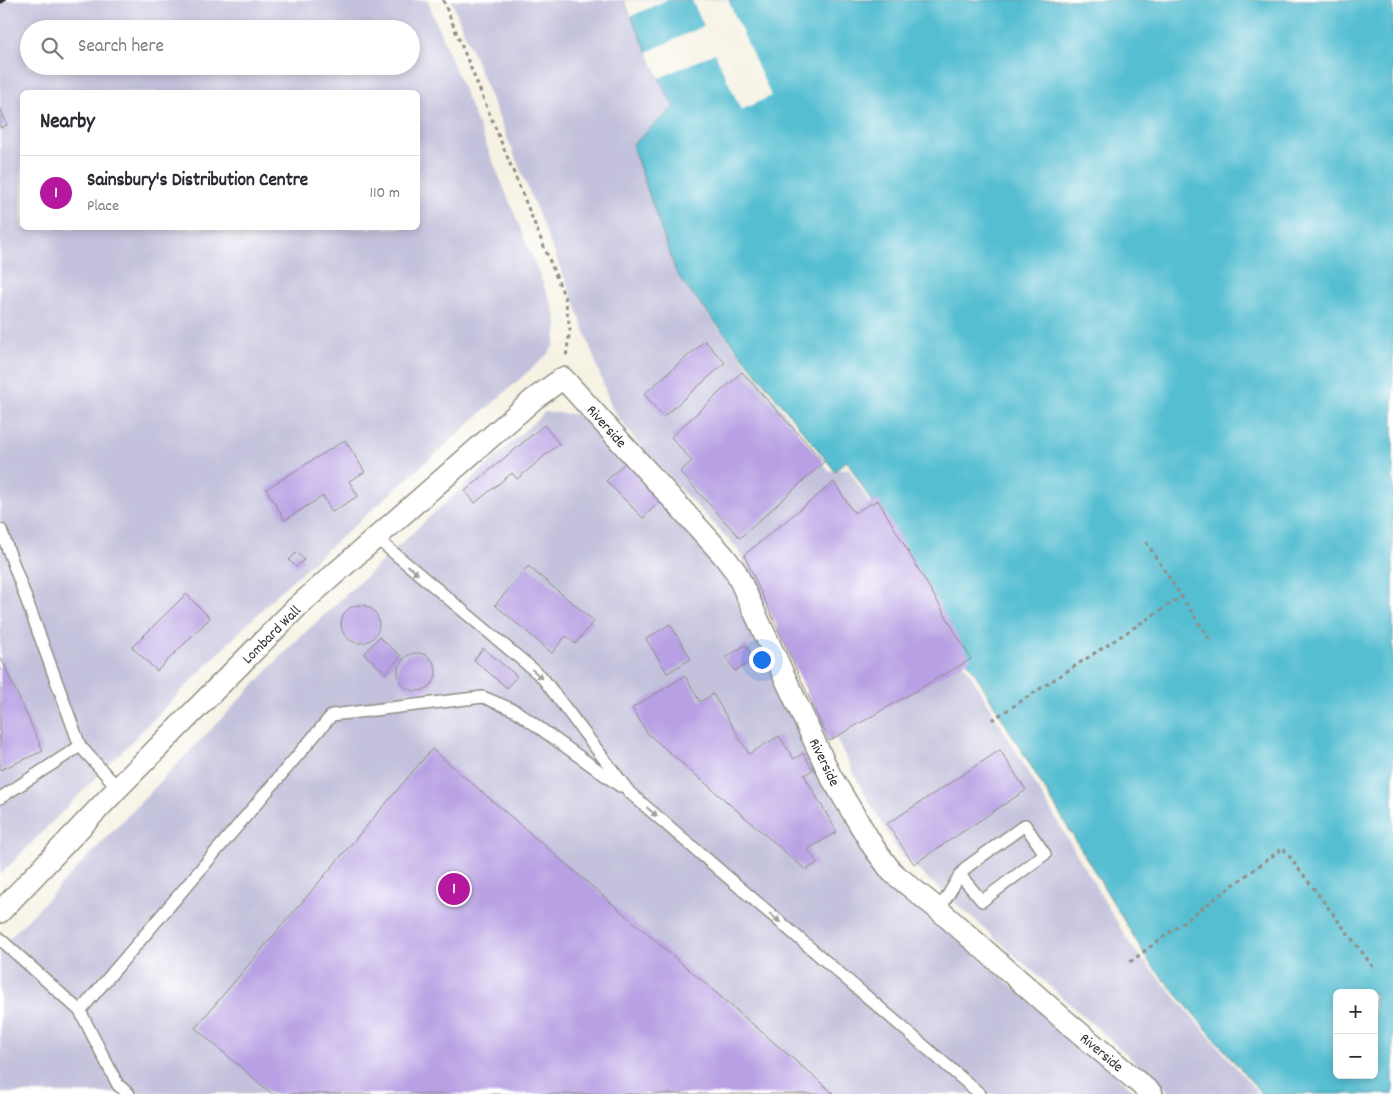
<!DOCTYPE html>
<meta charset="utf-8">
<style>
:root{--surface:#fff;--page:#f2f2f3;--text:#2b2b33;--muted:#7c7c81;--line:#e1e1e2;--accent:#b5179e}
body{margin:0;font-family:Dekko,sans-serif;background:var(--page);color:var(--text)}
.controls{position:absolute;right:15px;bottom:15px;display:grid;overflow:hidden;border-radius:8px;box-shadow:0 2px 8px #0003}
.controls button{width:45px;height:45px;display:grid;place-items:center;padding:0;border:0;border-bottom:1px solid var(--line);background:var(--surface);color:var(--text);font:25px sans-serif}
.you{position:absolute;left:761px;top:659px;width:18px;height:18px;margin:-12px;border:4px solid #fff;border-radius:50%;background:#1a73e8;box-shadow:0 0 0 8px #1a73e833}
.badge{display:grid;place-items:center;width:32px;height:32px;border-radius:50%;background:var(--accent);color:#fff;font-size:16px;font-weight:700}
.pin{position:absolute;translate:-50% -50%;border:2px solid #fff;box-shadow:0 1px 5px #0006}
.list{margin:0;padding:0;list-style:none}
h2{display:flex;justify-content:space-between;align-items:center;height:65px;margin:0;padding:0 20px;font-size:21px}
h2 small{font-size:16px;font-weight:400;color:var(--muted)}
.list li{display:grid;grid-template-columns:32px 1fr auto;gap:15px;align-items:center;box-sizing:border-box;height:75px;padding:0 20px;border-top:1px solid var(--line)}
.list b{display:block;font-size:19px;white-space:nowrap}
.list p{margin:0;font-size:16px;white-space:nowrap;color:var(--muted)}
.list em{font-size:16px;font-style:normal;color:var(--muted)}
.icon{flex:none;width:28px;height:28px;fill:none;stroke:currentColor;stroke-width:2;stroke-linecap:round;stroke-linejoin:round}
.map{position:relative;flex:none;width:1393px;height:1094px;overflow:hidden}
.search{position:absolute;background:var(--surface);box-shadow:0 2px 8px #0003;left:20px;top:20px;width:400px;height:55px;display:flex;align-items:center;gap:12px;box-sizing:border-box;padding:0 18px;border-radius:28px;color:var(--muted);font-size:19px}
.panel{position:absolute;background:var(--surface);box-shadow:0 2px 8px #0003;left:20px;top:90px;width:400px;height:140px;border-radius:8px}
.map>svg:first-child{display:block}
.industrial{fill:#c3c1db;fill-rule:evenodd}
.water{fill:#55bed1;stroke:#40747e;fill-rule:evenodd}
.pier{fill:#f6f2e3}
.building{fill:#b7a0e3}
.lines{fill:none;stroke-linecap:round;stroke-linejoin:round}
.service-casing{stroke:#908e87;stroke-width:14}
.minor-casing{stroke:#908e87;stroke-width:24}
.path{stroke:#908e87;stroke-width:3;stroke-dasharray:4 4;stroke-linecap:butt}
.service{stroke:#fff;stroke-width:11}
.minor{stroke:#fff;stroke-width:21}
.rail{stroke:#2b2b2b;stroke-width:4}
.oneway{fill:#a0a0a0}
.labels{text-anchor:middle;stroke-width:4.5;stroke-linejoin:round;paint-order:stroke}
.street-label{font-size:15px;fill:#2b2b2b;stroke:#fff}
</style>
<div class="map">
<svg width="1393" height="1094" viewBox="0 0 1393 1094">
<rect width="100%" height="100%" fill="#fff"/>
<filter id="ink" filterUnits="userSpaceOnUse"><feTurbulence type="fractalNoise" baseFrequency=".02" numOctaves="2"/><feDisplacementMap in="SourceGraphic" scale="10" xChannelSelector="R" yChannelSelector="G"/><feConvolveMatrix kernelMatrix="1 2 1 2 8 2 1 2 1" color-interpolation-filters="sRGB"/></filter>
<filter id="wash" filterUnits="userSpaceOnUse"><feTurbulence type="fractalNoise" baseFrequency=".0096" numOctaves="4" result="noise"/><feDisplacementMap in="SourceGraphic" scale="20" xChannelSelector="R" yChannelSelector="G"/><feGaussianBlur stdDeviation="1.12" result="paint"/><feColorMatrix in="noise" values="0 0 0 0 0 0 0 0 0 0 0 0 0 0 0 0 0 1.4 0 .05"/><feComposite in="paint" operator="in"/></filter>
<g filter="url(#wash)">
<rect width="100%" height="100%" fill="#f6f2e3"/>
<!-- industrial -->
<g class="industrial">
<path d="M0 0H427L555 313 557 325 554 345 548 354 277 594 0 875ZM29 29H411V66H29ZM22 92H418V228H22Z"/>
<path d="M451 0H624L659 78 674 107 632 145 676 272 682 281 829 471 849 469 1131 946 1259 1094H1172L900 854 867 798 737 548 641 448 611 406 574 301Z"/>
<path d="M545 412 589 415 722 564 807 748 873 867 1138 1094 0 1093V948L297 640 421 525Z"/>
</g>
<!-- water -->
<path class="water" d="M624 0H1393V1094H1262L1149 962 847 461 835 471 682 281 676 272 632 145 674 107 659 78ZM1337 993H1374V1075H1337Z"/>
<!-- pier -->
<g class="pier">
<path d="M624 0H667L631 16Z"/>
<path d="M692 0H728L771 96 741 110 715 53 659 78 647 52 704 26Z"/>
</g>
<g id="blocks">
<!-- building -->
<g class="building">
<path d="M0 107 7 125 0 128Z"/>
<path d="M705 341 725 363 663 417 644 394Z"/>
<path d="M742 372 824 462 740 538 680 472 692 461 671 437Z"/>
<path d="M544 425 559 444 517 479 512 473 475 503 465 491Z"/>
<path d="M345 440 365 472 349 481 358 496 332 512 323 496 285 520 266 489Z"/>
<path d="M627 461 663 498 643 518 606 481Z"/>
<path d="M834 482 854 513 878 500 971 659 829 741 744 555Z"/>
<path d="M297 552 304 560 296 567 289 560Z"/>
<path d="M528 566 594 621 575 644 566 636 552 653 495 605Z"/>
<path d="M186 594 210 618 157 671 132 647Z"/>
<circle cx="360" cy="624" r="19"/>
<path d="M670 624 691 659 667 673 646 639Z"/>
<path d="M379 637 401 656 386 673 364 654Z"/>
<path d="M746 645 754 660 735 671 726 657Z"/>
<path d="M483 648 517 676 507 688 474 660Z"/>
<circle cx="417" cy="672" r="19"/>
<path d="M0 656 43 751 0 770Z"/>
<path d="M685 676 700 702 713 694 749 754 779 736 794 759 803 753 813 770 804 775 837 832 808 849 817 863 806 870 647 733 632 708Z"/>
<path d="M432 749 834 1094H272L195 1028Z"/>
<path d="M1000 750 1026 790 914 864 887 824Z"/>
</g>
</g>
</g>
<g filter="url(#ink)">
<use href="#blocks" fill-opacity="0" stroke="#908e87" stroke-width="1"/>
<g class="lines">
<!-- service casing -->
<g class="service-casing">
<g id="service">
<path d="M1 530 80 746"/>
<path d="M376 538 541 676 630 793 980 1094"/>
<path d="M0 798 80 746 118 788"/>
<path d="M939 910 960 875 968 866 1025 825 1045 854 982 901 960 875"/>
<path d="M0 939 80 1011"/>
<path d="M129 1094 118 1085 80 1011 332 715 483 697 516 711 620 786"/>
</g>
</g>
<!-- minor casing -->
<g class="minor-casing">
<path id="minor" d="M0 912 118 788 297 607 534 399 563 378 723 555 736 572 830 775 874 848 892 872 939 910 1062 1018 1152 1094"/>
</g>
<!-- path -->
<g class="path">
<path d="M443 0 565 298 570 329 566 357"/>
<path d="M1146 542 1210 640"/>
<path d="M992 720 1181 597"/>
<path d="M1130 962 1283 848 1374 968"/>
</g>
<!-- service -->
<use href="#service" class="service"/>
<!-- minor -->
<use href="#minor" class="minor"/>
<!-- rail -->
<path class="rail" d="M0 2 4 0"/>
</g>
<!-- one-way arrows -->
<defs><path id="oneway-solid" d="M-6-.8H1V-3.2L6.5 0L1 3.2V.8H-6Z" transform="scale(1.25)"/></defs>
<g class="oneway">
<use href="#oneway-solid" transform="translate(413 570) rotate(40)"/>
<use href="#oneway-solid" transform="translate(537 674) rotate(43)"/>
<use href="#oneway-solid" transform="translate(652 812) rotate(41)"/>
<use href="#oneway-solid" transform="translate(775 918) rotate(41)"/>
</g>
</g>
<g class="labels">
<!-- street labels -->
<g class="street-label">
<text transform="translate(607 426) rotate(48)" y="5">Riverside</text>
<text transform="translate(271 634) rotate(-45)" y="5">Lombard Wall</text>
<text transform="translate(825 762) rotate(64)" y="5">Riverside</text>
<text transform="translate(1102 1052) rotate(40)" y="5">Riverside</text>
</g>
</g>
</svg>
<div class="controls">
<button>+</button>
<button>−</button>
</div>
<div class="you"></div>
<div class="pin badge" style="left:454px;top:889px">1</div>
<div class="search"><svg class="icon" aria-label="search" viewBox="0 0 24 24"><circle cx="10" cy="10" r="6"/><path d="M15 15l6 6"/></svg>Search here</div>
<section class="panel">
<h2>Nearby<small></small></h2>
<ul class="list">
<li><span class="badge">1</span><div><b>Sainsbury's Distribution Centre</b><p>Place</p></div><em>110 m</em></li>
</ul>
</section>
</div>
